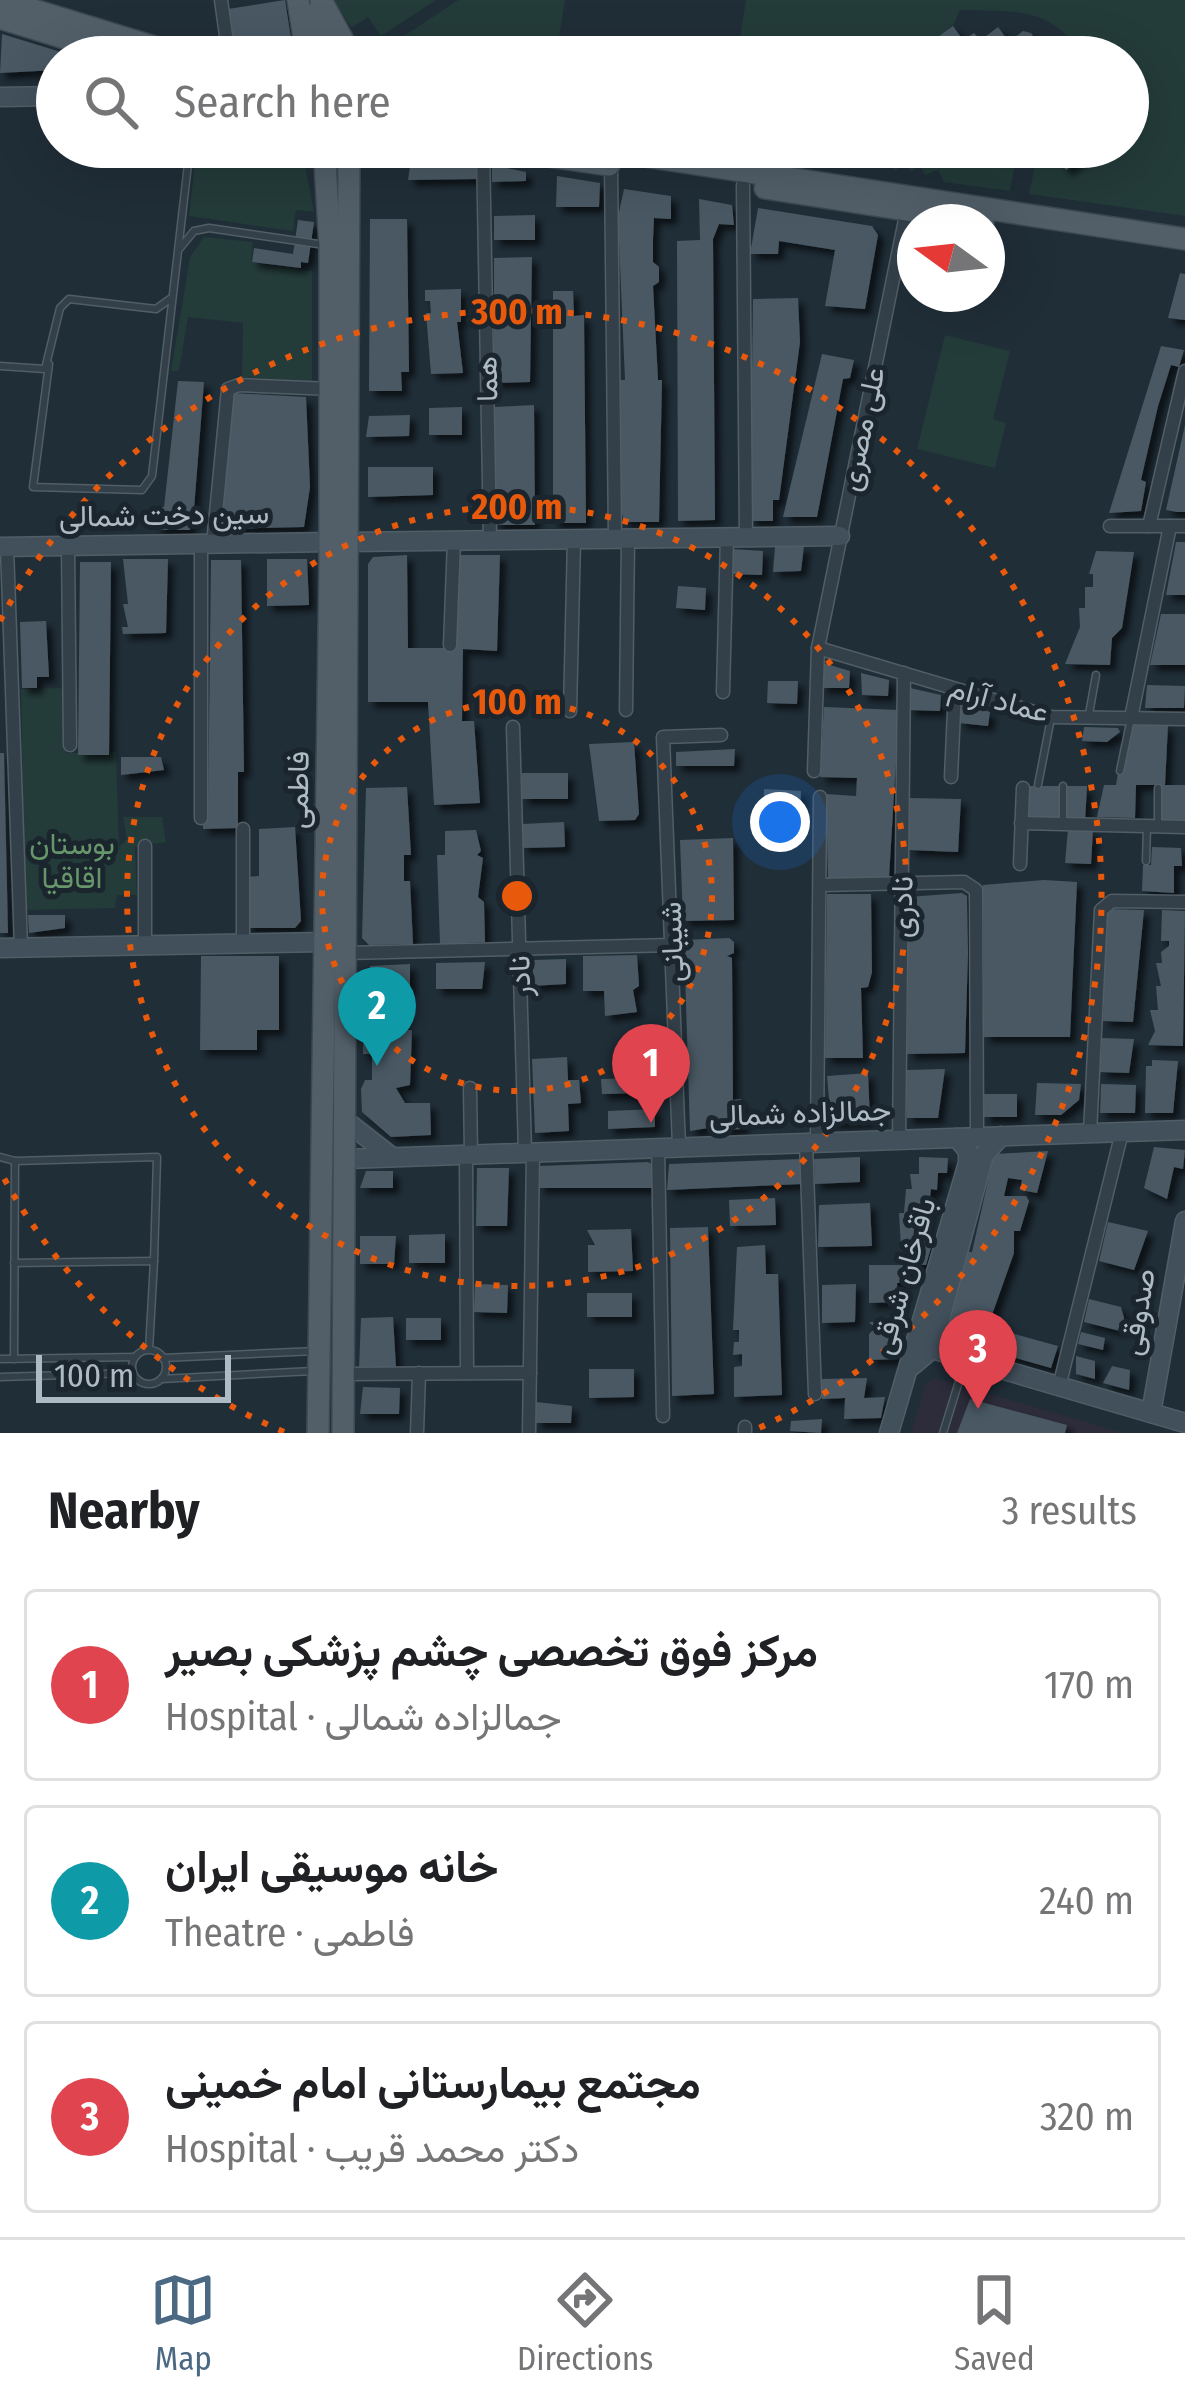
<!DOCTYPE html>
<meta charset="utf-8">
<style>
:root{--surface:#fff;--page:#f6f6f6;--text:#202124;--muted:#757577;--line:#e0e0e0;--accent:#4c6983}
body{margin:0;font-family:"Fira Sans Condensed",Vazirmatn,sans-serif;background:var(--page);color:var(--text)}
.compass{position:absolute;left:897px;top:204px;width:108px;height:108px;border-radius:50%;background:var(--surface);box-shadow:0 12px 48px #0002;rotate:285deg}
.scale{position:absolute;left:36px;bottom:30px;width:195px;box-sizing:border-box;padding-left:12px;border:6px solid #aebbc5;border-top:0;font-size:33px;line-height:42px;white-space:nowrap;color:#aebbc5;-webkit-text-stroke:9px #1a252d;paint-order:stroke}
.you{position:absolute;left:780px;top:822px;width:42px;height:42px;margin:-30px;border:9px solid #fff;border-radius:50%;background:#1a73e8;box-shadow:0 0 0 18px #1a73e833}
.badge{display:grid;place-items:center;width:78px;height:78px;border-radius:50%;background:var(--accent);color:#fff;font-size:39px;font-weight:700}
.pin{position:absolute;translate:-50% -99px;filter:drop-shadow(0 3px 6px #0008)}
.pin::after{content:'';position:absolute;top:63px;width:42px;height:36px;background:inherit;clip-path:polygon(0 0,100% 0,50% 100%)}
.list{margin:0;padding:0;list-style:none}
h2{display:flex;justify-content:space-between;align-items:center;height:156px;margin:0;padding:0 48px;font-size:51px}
h2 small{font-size:39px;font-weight:400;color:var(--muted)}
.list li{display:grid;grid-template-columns:78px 1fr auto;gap:36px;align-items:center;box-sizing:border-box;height:192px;margin:0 24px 24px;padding:0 24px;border:3px solid var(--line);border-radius:12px}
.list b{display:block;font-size:45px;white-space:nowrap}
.list p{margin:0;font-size:39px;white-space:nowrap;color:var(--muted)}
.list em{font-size:39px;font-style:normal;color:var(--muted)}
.icon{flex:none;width:66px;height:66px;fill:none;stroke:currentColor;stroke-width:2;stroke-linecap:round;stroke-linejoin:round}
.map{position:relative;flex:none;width:1185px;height:1433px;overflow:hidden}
.search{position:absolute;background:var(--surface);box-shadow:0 12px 48px #0002;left:36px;right:36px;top:36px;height:132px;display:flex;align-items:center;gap:30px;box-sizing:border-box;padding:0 42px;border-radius:66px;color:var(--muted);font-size:45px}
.sheet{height:804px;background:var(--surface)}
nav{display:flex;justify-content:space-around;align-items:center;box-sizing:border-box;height:168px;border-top:3px solid var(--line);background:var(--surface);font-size:33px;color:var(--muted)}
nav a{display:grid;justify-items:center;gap:6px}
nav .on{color:var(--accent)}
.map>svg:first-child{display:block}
.medical{fill:#2c2c3a}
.green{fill:#233b39}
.building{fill:#485964;filter:url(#shadow)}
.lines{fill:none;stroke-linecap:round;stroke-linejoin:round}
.lane-casing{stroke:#515e66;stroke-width:9}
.street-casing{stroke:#515e66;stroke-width:15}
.secondary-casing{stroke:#515e66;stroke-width:21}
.primary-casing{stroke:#3d4952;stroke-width:24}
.lane{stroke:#344049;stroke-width:6}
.street{stroke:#344049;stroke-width:12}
.secondary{stroke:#42505c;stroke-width:18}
.primary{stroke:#525f69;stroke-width:21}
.ring{fill:none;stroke:#e8590c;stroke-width:6;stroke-dasharray:6 12}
.labels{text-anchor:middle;stroke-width:10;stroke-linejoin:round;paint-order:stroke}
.street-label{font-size:30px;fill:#aebbc5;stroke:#1a252d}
.park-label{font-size:30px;fill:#66966a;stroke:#1a252d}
.centre{fill:#e8590c;stroke:#1a252d;stroke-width:6}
.ring-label{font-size:36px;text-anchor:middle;font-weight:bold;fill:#e8590c;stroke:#1a252d;stroke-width:10;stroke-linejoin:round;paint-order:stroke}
</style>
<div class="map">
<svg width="1185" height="1433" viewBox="0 0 1185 1433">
<defs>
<filter id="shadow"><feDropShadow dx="6" dy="6" stdDeviation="3" flood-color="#0009"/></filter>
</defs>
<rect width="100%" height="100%" fill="#202e38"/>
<!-- medical -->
<path class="medical" d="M935 1378 1124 1433H911L925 1384Z"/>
<!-- green -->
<g class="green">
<path d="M333 0H436L381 36 368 17 352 28Z"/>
<path d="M458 0H565L556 57H389V46Z"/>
<path d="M746 0H1185V216L1029 194 1039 147H1049L1066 170 1096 150 1128 147V57H1084C1049 5 1017 12 960 10L953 26 924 47 929 53 924 57 917 52 910 57H737Z"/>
<path d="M197 147H282L289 155 302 150 314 212 296 210 293 231 189 216Z"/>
<path d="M770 147H968L977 156 990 147H1018L1010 191 944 182 938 170 925 175 920 165 911 172 904 163 895 171 888 160 876 167 869 159 860 166 853 156 843 162 770 152Z"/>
<path d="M204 237 253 242 251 262 312 271V382L242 377 243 323 188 317 179 371H171L190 257Z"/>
<path d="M945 335 1010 351 993 419 1006 423 995 468 917 449Z"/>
<path d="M65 688 67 753 116 752 119 847 127 839 123 817H162L166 842 135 847 137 895H117L115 908 25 910 21 689Z"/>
</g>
<!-- building -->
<g class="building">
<path d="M285 0 294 57H252L233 50 228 9Z"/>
<path d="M953 26 963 40 974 33 981 40 998 27 1009 42 1023 31 1031 33 1038 43 1029 50 1034 57H924L929 53 924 47Z"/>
<path d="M2 34 74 56V57H57V70L0 73Z"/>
<path d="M1049 147H1094L1096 150 1066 170Z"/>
<path d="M412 153 478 164 477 179 408 180Z"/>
<path d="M492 165 526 172V181L492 182Z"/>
<path d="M557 176 600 183 599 207H556Z"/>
<path d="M624 189 671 196V219L654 218 653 239V262L659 267V282L653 286 658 380H662L659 522H624L622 513 619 380H625L618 217Z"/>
<path d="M699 199 732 205 734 225 719 224 713 239 715 520 678 521 677 241 700 240Z"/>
<path d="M758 208 872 226 878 235 865 309 825 306 835 250 779 241 778 254H750Z"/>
<path d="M535 215V240H494V216Z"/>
<path d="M370 219H407L409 372H401L402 391H369Z"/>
<path d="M298 220 314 222 308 263 301 262V268L252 262 254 248 293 254Z"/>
<path d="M532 257 530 382 494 383V258Z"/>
<path d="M1180 273 1185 274V320L1168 318Z"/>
<path d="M461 289V322H457L463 373 431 374 426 313H431L430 301H425V290Z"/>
<path d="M553 291H573L574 316 584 315 586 523H553Z"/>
<path d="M798 298 800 342 779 500H773V521H750L753 299Z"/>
<path d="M1161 346 1184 350 1179 367 1171 365 1158 406 1141 480 1146 482 1141 511 1109 513Z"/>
<path d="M822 354 854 360 850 378 843 379 817 517H783Z"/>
<path d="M178 381 204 382 194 509 190 530H156L158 507H164Z"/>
<path d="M232 393 306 397 310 487 304 527 220 529Z"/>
<path d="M534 405 535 525H495V407Z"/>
<path d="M462 407V435H429V408Z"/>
<path d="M410 415 409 436 366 437 369 416Z"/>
<path d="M1185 425V512H1177L1166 510Z"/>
<path d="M368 467H433V495L368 497Z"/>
<path d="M1176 542H1185V595H1166Z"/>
<path d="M804 546 801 571 773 572 775 547Z"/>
<path d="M732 549 763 551 762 575 731 574Z"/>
<path d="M1096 551 1134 552 1122 628 1112 638 1110 665 1065 664 1080 627 1079 608H1085V587H1093V574H1089Z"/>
<path d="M407 555 408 648H456L460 555H500L497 651 463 649 462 721H474L480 803 434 805 428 702H368V564L373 557Z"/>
<path d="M123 559H168L166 633 123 634 122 627H128L123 604H128Z"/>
<path d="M267 559H307L309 605 267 606Z"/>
<path d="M211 560H241L244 772H238V828L203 829V818H208Z"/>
<path d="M80 562H111L109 755H78Z"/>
<path d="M678 586 706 588 705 610 676 608Z"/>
<path d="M1161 614H1185V665H1150Z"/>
<path d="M46 621 49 677H37V688H22L20 622Z"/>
<path d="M823 663 850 671 849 688H821Z"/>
<path d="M861 673 889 680 888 696 862 695Z"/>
<path d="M768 681H798L797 704 767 703Z"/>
<path d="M1147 685 1185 686 1184 708H1145Z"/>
<path d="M910 688 941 695 940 711 908 710Z"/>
<path d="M960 703 990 712 988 726 959 723Z"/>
<path d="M824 707 899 710 889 878H828L826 794 856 796 857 778 820 777Z"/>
<path d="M1134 724 1168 725 1165 785H1185V820H1160V785H1136L1135 818 1097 817 1104 785H1116L1118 773H1123Z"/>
<path d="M1084 727 1118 728 1120 732 1107 742 1082 741Z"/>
<path d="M634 742 639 814 635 820 599 821 589 744Z"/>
<path d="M735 749 734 766H676V752Z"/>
<path d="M0 753H4L8 933H0Z"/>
<path d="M121 757H161L164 770 121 775Z"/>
<rect x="522" y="773" width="46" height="26"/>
<path d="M1029 786H1061V821H1028Z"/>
<path d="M1065 786H1087L1085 822 1065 821Z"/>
<path d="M407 787 411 855H404V881H410L413 944 369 945 362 938 366 788Z"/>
<path d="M764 789 801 791 800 822H763Z"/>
<path d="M909 798 961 799 958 852 909 850Z"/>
<path d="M564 822 565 847 522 848V824Z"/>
<path d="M295 827 301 921 295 928H246L245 877 259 876V829Z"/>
<path d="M1068 829 1093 830 1091 864 1065 863Z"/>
<path d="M476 830 481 851 477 855 483 858 478 897 484 902 485 942 440 944 437 855H445V831Z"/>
<path d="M733 838 734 920 683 921 680 840Z"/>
<path d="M1152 847 1181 848 1182 866H1174V893L1142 891 1143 865H1151Z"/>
<path d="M1044 880 1077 882 1070 1037H984L983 885Z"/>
<path d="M962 893 967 896 968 953 965 1053 907 1054 908 897Z"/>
<path d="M827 894H871L872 972 868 987 861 988 863 1058H825Z"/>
<path d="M1106 909 1144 910 1133 1022 1103 1021Z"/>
<path d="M1162 910 1185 911 1183 1046 1148 1045 1155 1031 1150 1010H1158L1156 986H1161L1156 963H1162L1161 952 1169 946V941H1161Z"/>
<path d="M28 915H65V928L29 933Z"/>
<path d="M729 938 734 942V953L727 956 732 958 733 1100 741 1099 743 1129 720 1130V1126L690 1131 684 940Z"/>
<path d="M637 955 639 986 633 990 637 1012 605 1016 604 991H583V956Z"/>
<path d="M201 956H279V1030H257V1050H200Z"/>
<path d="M566 959V984L531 986 534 960Z"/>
<path d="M485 962 482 989H436V963Z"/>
<path d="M410 964V990L402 991 403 1030H412L410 1085 396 1088 405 1103H430L431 1135 391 1137 362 1112 361 1089 365 1080H372V1054H363V993L371 992 370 966Z"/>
<path d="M1102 1038 1134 1039 1129 1073 1100 1072Z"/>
<path d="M567 1057 568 1080H579L581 1103 568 1104 569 1131 535 1133 532 1059Z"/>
<path d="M1152 1060 1178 1061 1173 1113H1145L1146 1066H1152Z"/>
<path d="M945 1069 938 1118H907L906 1070Z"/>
<path d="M868 1073 870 1121 831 1123 827 1076Z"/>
<path d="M645 1078 646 1093 602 1094 601 1079Z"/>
<path d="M1037 1083 1081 1084 1079 1100 1061 1115H1035Z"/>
<path d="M1101 1084 1136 1085 1135 1113H1100Z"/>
<rect x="984" y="1094" width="33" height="23"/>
<path d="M655 1109V1127L608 1129V1111Z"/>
<path d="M1154 1147 1185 1150 1183 1169 1174 1167 1167 1199 1144 1188Z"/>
<path d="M1048 1151 1037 1193 1020 1190 1022 1180 1008 1178 1004 1196H1026L1029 1201 1020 1231H1014V1253L988 1326 981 1324 975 1345 949 1338 944 1330 966 1252H972L994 1154Z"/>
<path d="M860 1157V1182L815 1184 814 1159Z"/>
<path d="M919 1157 948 1158 947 1173H938L937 1190 931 1189 925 1243 932 1244 926 1265H906L904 1283H897L898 1302 869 1303V1265H902L899 1213H904L906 1189H912L910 1174H919Z"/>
<path d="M801 1159 802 1184 667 1190 669 1164Z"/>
<path d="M648 1162 653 1165V1188H538L539 1166Z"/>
<path d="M477 1168H509L507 1226H476Z"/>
<path d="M366 1171H393V1188H360Z"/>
<path d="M775 1198 776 1225 730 1226 729 1200Z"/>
<path d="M870 1203 872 1246 818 1247 819 1205Z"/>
<path d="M1108 1222 1148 1231 1134 1270 1099 1261Z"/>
<path d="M708 1227 714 1394 672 1396 670 1228Z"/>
<path d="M631 1229 633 1271 588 1272V1245H595L587 1230Z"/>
<path d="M445 1234V1263H409V1235Z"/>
<path d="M360 1236H396L394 1264H360Z"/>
<path d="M765 1245 766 1274H778L782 1395 734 1397V1367L742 1366V1354L733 1355 734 1342H739V1330H733L737 1247Z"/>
<path d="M475 1284 508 1285 507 1313 474 1312Z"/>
<path d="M856 1284 855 1322 822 1323V1285Z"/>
<rect x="587" y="1293" width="45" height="24"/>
<path d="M1089 1299 1121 1307 1126 1325 1120 1331 1084 1322Z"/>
<path d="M393 1317 396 1368 359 1369 361 1318Z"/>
<rect x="406" y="1318" width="35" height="22"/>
<path d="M892 1321 897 1359 869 1360V1334L875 1328 869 1322Z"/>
<path d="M1081 1332 1105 1338 1103 1350 1078 1344Z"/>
<path d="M1011 1333 1058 1346 1051 1368 1005 1355Z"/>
<path d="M1076 1356 1095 1361V1379L1076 1374Z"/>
<path d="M1112 1366 1130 1370 1129 1390 1103 1383Z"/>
<path d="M589 1369H634V1397L589 1398Z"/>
<path d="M867 1378 864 1398 885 1397 881 1418 844 1419 845 1398 822 1399V1379Z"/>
<path d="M363 1387 400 1388 399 1414H360Z"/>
<path d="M970 1399 1067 1425 1065 1433H957Z"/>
<path d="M536 1402 572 1406 571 1423H535Z"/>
<path d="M822 1419 821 1433 790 1431 791 1421Z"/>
</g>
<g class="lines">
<!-- lane casing -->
<g class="lane-casing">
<g id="lane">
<path d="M180 248 194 231 209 228 325 245"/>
<path d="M49 364 33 487 142 490 152 476 190 147"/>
<path d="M0 366 45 369 60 308 69 299 156 309 170 299"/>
<path d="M1089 714 1096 675"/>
<path d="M1120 771 1131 718"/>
<path d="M1038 785 1051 718"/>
<path d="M1158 823V788"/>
<path d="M1063 824V786"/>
<path d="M1146 861 1147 826"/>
<path d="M0 1157 15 1161 14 1359"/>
<path d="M15 1161 157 1157 154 1261"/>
<path d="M14 1263 154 1261 149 1350"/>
<circle cx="149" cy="1367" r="17"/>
<path d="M163 1358 316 1351"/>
<path d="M0 1359 135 1357"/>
<path d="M0 1377 132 1373"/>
<path d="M161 1379 313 1371"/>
<path d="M943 1433 965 1362"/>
</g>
</g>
<!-- street casing -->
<g class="street-casing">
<g id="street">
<path d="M221 0 229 57"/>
<path d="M483 147 490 540"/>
<path d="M611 165 615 538"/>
<path d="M743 185 746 537"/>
<path d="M1110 526H1185"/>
<path d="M1149 526 1185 371"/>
<path d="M213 544 228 389 239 385 331 389"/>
<path d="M68 546 70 745"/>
<path d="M7 547 21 948"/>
<path d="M450 645 454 540"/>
<path d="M818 648 1051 717 1185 719"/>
<path d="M723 692 727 537"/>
<path d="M626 710 628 538"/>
<path d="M570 711 574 539"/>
<path d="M1131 718 1170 526"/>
<path d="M513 727 525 1152"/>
<path d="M814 771 818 648 907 210"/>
<path d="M951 777 955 689"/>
<path d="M201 818V544"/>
<path d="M1021 823 1185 827"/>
<path d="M243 829V943"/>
<path d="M145 846V945"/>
<path d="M1020 864 1023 788"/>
<path d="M820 885 964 882 976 890 977 1137"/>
<path d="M347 953 672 945"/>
<path d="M470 1088 471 1154"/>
<path d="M1090 1133 1101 910 1112 901 1185 902"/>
<path d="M899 1140 904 673"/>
<path d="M817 1142 820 797"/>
<path d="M806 1143 815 1394"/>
<path d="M679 1147 663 737 721 735"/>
<path d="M658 1148 663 1416"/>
<path d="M466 1154 467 1373"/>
<path d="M344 1374 530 1373"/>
<path d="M1059 1387 1122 1132"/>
<path d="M417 1433 419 1373"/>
<path d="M529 1433 533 1152"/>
<path d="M745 1433V1427"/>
</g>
</g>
<!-- secondary casing -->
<g class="secondary-casing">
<g id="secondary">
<path d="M0 97 57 96"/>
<path d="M349 542 840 536"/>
<path d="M0 547 330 542"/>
<path d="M0 948 326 942"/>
<path d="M346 1121 392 1157"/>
<path d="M346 1159 1185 1130"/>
<path d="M932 1349 984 1155 1001 1136"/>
<path d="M912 1366 932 1349 1185 1423"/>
<path d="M1151 1413 1185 1221"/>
<path d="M889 1433 968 1163V1151L957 1138"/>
</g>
</g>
<!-- primary casing -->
<g class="primary-casing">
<g id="primary">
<path d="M1 0 187 57"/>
<path d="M298 0 307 57"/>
<path d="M321 0 352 57"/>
<path d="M319 10 327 57"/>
<path d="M0 18 126 57"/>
<path d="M487 147 609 165"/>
<path d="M586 147 1185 239"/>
<path d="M765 188 983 222"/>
<path d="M318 1433 330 561V246L324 147"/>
<path d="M343 1433 349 147"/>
</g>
</g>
<!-- lane -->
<use href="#lane" class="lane"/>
<!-- street -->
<use href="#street" class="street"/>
<!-- secondary -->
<use href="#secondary" class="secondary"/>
<!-- primary -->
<use href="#primary" class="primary"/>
</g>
<!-- distance rings -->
<g class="ring">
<circle cx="517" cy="896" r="195"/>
<circle cx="517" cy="896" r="390"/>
<path d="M284 1432A585 585 0 0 1 0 1171M0 621A585 585 0 1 1 750 1432"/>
</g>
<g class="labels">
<!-- street labels -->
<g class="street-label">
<text transform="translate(487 379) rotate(-91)" y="10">هما</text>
<text transform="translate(862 429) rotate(-78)" y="10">علی مصری</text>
<text transform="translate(164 515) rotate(-1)" y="10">سین دخت شمالی</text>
<text transform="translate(999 700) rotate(15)" y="10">عماد آرام</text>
<text transform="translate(298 790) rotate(-89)" y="10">فاطمی</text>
<text transform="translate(902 907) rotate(-89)" y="10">نادری</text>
<text transform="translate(672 942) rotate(-92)" y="10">شیبانی</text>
<text transform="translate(520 976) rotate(-92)" y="10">نادر</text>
<text transform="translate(800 1113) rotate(-2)" y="10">جمالزاده شمالی</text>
<text transform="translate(904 1276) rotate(-74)" y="10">باقرخان شرقی</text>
<text transform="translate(1138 1312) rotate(-80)" y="10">صدوقی</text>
</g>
<!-- park labels -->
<g class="park-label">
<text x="72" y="854">بوستان<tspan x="72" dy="34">اقاقیا</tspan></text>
</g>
</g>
<circle cx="517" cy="896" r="18" class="centre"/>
<g class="ring-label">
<text x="517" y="324">300 m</text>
<text x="517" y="519">200 m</text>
<text x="517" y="714">100 m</text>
</g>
</svg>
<svg class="compass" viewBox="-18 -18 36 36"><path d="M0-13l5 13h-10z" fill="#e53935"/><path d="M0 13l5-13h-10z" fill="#757577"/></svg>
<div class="scale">100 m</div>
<div class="you"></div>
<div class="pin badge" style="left:651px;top:1123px;background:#e0444e">1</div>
<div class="pin badge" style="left:377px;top:1066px;background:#0f9aa8">2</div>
<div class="pin badge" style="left:978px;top:1409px;background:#e0444e">3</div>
<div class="search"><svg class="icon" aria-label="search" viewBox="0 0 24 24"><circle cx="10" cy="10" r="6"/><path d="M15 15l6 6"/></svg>Search here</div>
</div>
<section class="sheet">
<h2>Nearby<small>3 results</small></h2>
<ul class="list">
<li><span class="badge" style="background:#e0444e">1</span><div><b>مرکز فوق تخصصی چشم پزشکی بصیر</b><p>Hospital · جمالزاده شمالی</p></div><em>170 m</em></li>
<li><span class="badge" style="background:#0f9aa8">2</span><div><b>خانه موسیقی ایران</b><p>Theatre · فاطمی</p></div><em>240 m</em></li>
<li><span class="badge" style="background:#e0444e">3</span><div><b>مجتمع بیمارستانی امام خمینی</b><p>Hospital · دکتر محمد قریب</p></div><em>320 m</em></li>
</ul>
</section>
<nav>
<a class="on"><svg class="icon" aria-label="map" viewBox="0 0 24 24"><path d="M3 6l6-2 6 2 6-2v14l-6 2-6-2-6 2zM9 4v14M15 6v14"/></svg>Map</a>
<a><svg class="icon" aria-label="directions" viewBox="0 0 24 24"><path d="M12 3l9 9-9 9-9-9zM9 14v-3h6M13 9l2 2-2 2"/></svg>Directions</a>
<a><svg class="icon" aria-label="saved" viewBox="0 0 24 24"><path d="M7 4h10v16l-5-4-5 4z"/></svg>Saved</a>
</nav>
